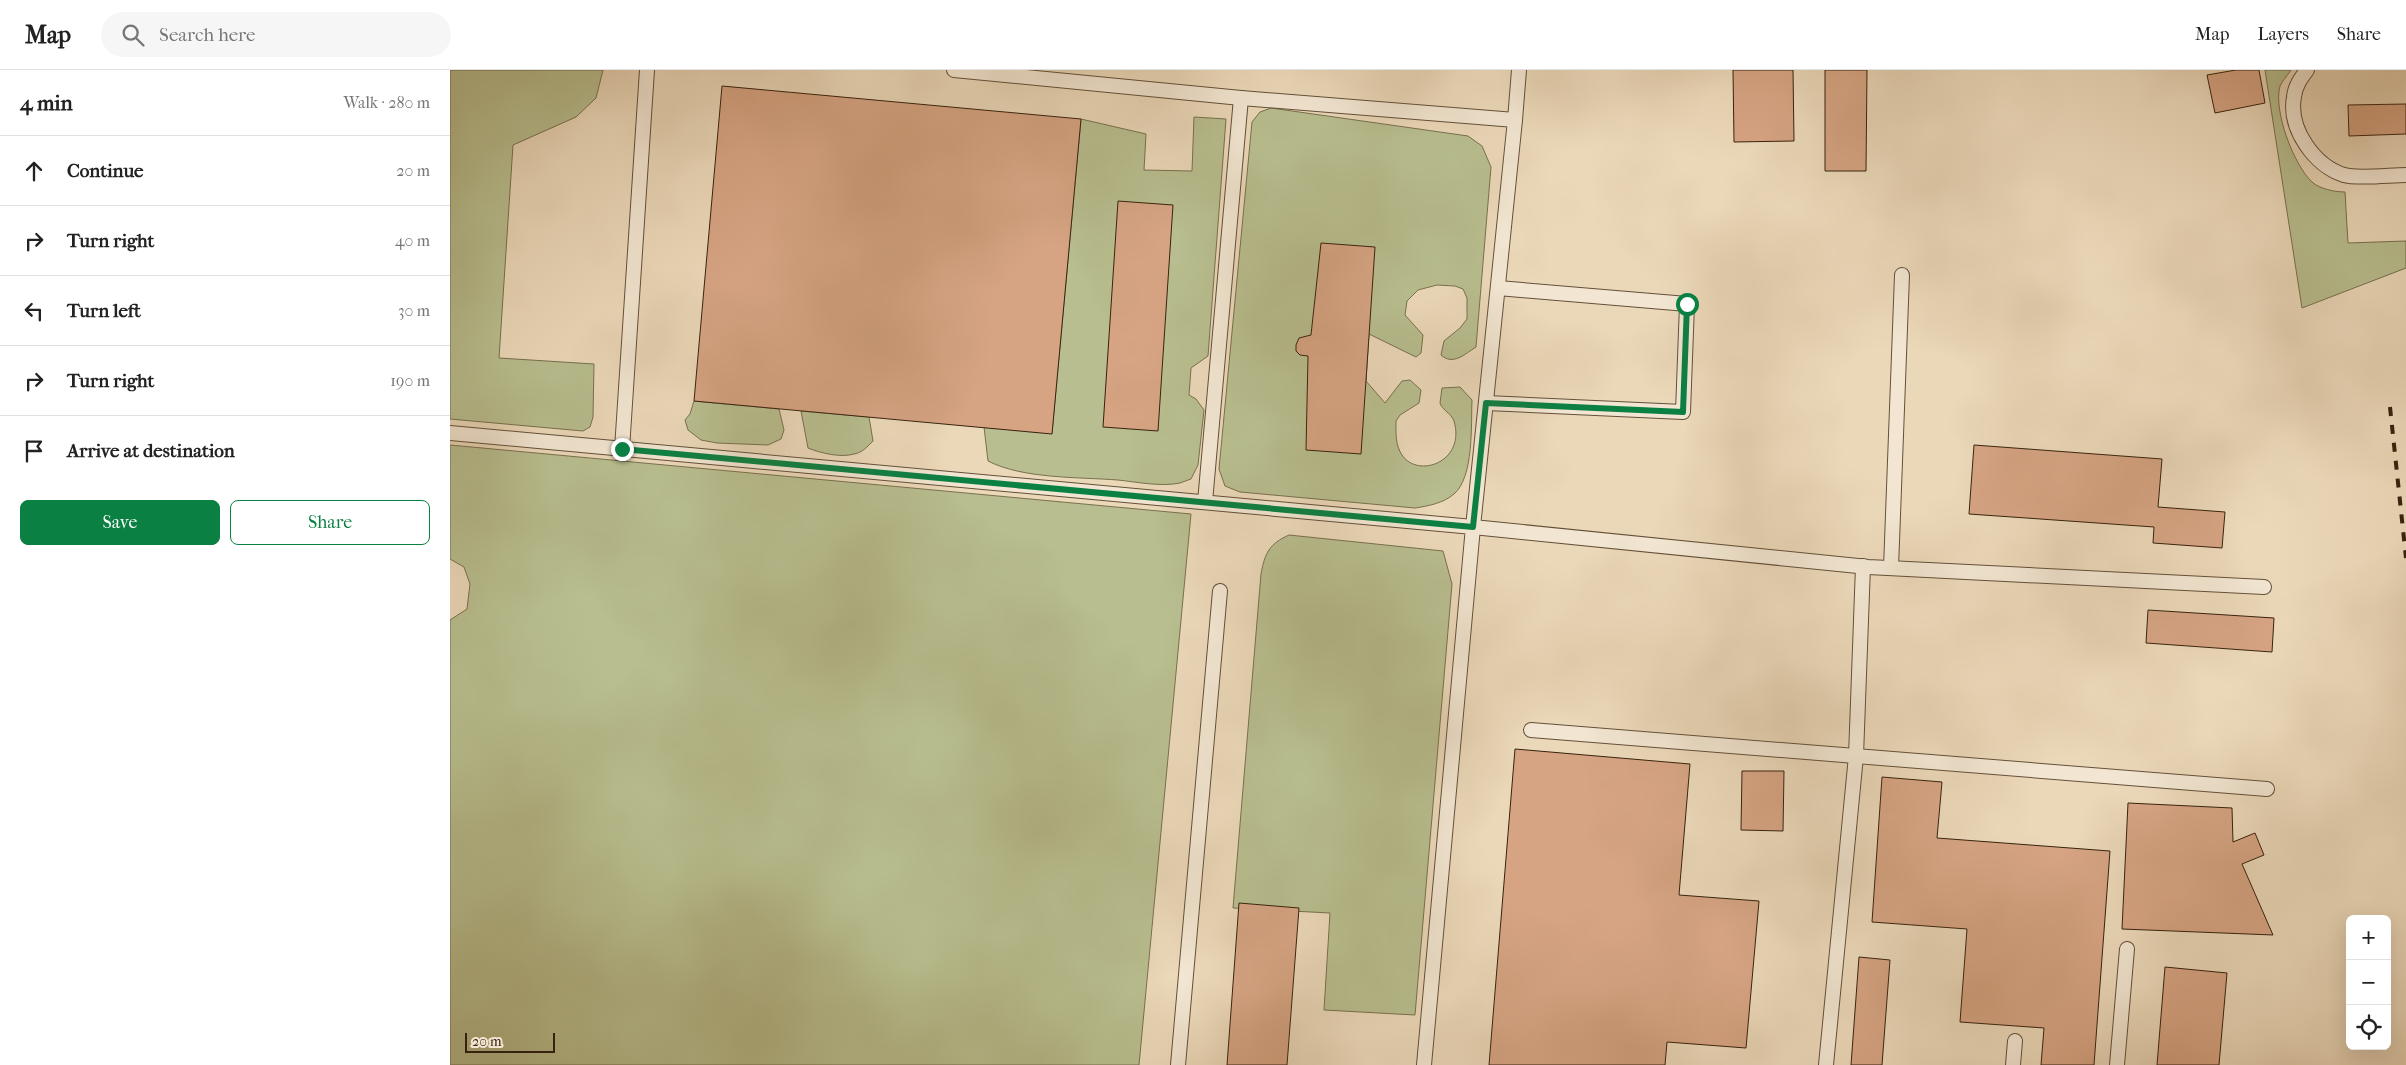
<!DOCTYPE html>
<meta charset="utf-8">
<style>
:root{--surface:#fff;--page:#f6f6f6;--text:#222;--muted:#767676;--line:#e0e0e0;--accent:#0b8043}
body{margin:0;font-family:"IM FELL French Canon",serif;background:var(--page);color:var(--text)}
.controls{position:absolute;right:15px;bottom:15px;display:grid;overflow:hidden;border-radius:8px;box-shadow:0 5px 20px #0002}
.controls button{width:45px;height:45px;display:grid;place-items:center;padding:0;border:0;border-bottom:1px solid var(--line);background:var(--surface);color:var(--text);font:25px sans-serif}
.scale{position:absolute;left:15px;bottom:12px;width:90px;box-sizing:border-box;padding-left:5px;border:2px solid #37220e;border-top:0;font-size:14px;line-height:18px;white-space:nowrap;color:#37220e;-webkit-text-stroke:4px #f2e6d2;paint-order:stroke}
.stop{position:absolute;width:15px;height:15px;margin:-11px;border:4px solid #0b8043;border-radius:50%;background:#fff}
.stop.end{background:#0b8043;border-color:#fff;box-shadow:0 1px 5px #0008}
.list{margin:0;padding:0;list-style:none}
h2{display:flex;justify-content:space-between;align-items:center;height:65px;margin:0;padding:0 20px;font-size:21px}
h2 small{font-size:16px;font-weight:400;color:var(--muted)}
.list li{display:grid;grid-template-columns:32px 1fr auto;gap:15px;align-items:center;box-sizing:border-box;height:70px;padding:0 20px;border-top:1px solid var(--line)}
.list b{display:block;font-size:19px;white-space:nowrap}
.list em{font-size:16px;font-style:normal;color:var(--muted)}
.actions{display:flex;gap:10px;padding:15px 20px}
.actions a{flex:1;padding:11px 0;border:1px solid var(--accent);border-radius:8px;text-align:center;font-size:18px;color:var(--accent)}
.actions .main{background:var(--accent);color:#fff}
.icon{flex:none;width:28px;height:28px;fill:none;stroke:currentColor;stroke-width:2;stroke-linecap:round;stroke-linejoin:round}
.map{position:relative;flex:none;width:1956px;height:995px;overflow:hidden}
header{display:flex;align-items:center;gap:30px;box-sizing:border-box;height:70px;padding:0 25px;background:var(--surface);border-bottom:1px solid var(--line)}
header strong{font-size:24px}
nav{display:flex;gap:28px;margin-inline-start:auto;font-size:18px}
.search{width:350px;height:45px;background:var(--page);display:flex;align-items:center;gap:12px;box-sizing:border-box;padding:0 18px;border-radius:28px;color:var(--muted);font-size:19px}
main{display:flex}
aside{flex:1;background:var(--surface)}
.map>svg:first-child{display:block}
.green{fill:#b8be8f;stroke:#78704e}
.building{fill:#d6a483;stroke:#37220e}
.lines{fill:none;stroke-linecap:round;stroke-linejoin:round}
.lane-casing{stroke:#645039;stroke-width:16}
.lane{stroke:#f2e6d2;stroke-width:14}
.rail{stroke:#37220e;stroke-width:4;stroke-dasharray:9 9;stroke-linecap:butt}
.route{stroke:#0b8043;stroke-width:6}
</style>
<header>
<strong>Map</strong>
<div class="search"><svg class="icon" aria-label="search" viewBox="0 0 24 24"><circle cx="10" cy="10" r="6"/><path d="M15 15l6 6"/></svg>Search here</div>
<nav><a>Map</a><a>Layers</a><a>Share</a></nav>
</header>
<main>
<aside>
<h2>4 min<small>Walk · 280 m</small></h2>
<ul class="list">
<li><svg class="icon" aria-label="ahead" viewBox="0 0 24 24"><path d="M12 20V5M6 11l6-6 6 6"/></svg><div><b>Continue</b></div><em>20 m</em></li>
<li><svg class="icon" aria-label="right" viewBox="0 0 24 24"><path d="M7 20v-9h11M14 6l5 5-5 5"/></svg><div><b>Turn right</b></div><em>40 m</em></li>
<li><svg class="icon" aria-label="left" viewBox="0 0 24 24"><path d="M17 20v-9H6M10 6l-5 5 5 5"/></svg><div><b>Turn left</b></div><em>30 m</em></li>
<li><svg class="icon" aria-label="right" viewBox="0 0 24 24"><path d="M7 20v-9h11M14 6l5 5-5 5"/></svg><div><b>Turn right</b></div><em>190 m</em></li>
<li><svg class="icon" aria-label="arrive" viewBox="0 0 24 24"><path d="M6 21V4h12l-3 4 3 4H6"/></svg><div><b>Arrive at destination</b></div></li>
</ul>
<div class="actions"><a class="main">Save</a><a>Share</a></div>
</aside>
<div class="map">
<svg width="1956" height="995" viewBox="0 0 1956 995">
<rect width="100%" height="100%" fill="#ebd8b9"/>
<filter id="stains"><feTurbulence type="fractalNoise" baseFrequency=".004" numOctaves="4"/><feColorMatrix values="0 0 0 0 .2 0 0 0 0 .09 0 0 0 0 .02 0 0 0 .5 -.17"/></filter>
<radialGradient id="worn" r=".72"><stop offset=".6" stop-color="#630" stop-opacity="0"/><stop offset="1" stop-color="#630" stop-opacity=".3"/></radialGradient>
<!-- green -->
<g class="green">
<path d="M0 0H153L146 28 126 47 63 75 49 288 144 294 143 347 140 357 133 361 0 349Z"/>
<path d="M1815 0H1841C1838 5 1832 11 1830 16 1823 41 1844 95 1862 112 1870 119 1885 122 1895 122L1898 173 1956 171V198L1852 238Z"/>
<path d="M821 38 1018 66 1032 76 1041 97 1026 277C1015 284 1003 296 991 285L994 271 1010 258 1017 249V228L1013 219 1005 216 987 215 968 220 957 231 955 245 973 265 971 283 966 287 919 264 916 311 935 333 952 311 960 310 971 320 969 333 950 345 946 351C946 362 945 375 952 385 968 409 1016 392 1004 351 1001 343 992 340 990 333L992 318 1010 317 1022 330C1021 354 1024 407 1004 424 994 433 978 436 965 438L790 422 775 416 769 399 802 52 810 42Z"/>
<path d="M744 47 776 49 758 286 741 298 739 325 746 329 754 340 748 395 741 409C737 410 734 412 730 413 711 417 687 412 668 410 629 407 573 409 538 391L534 357 602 363 631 49 696 64 694 100 742 101Z"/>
<path d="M244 331 329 339 334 360 331 369 318 375 267 373 251 370 238 360 235 350 240 344Z"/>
<path d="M351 341 419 347 423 371C418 376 412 383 404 384 391 388 370 383 358 378Z"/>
<path d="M0 375 741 444 689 995H0V550L17 539 20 514 14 497 0 489Z"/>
<path d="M839 465 993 481 1002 514 965 945 874 940 880 843 783 838 811 504C815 483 819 474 839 465Z"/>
</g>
<!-- building -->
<g class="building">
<path d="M1283 0H1343L1344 71 1284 72Z"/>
<path d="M1375 0H1417L1416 101H1375Z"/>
<path d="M1786 0H1809L1815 33 1765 43 1757 5Z"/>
<path d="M272 16 631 49 602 364 244 331Z"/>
<path d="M1956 34V64L1899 66 1898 35Z"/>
<path d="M668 131 723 135 708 361 653 357Z"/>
<path d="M871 173 925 177 911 384 856 380 858 286 850 285 846 281V275L849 268 861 265Z"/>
<path d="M1524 375 1712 389 1708 437 1775 442 1772 478 1703 473 1704 457 1519 444Z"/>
<path d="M1698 540 1824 548 1822 582 1696 573Z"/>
<path d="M1065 679 1240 694 1229 825 1309 831 1296 978 1217 972 1215 995H1039Z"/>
<path d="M1292 701H1334L1333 761 1291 760Z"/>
<path d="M1432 707 1492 712 1487 768 1660 781 1644 995H1591L1594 958 1510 952 1517 859 1422 852Z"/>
<path d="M1678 733 1782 738 1783 772 1805 763 1814 785 1792 794 1823 865 1672 859Z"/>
<path d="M789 833 849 838 837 995H777Z"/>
<path d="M1409 887 1440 890 1432 995H1401Z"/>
<path d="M1715 897 1777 903 1769 995H1707Z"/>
</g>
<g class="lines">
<!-- lane casing -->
<g class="lane-casing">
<g id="lane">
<path d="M504 0 791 28 1065 50 1023 457 1418 497 1814 517"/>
<path d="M1857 0C1851 8 1845 16 1844 27 1838 59 1865 96 1894 105 1907 109 1941 105 1956 105"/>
<path d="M1065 50 1069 0"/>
<path d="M1036 333 1233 342 1237 234 1048 218"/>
<path d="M0 363 1023 457 974 995"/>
<path d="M172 379 197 0"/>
<path d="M755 432 791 28"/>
<path d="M1441 498 1452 205"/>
<path d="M1081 660 1817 719"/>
<path d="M728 995 770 521"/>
<path d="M1376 995 1406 686 1413 496"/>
<path d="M1563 995 1565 971"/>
<path d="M1667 995 1677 879"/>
</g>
</g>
<!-- lane -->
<use href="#lane" class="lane"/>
<!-- rail -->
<path class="rail" d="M1940 337 1956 488"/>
</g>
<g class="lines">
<!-- route -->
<path class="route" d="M172 379 1023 457 1036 333 1233 342 1237 234"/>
</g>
<rect width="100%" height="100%" filter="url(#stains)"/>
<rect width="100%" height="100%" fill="url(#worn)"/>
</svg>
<div class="controls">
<button>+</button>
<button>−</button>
<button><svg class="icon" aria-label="locate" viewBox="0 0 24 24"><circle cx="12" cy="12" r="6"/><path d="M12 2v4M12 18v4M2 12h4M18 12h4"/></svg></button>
</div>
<div class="scale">20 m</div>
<div class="stop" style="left:1237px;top:234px"></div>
<div class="stop end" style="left:172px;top:379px"></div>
</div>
</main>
